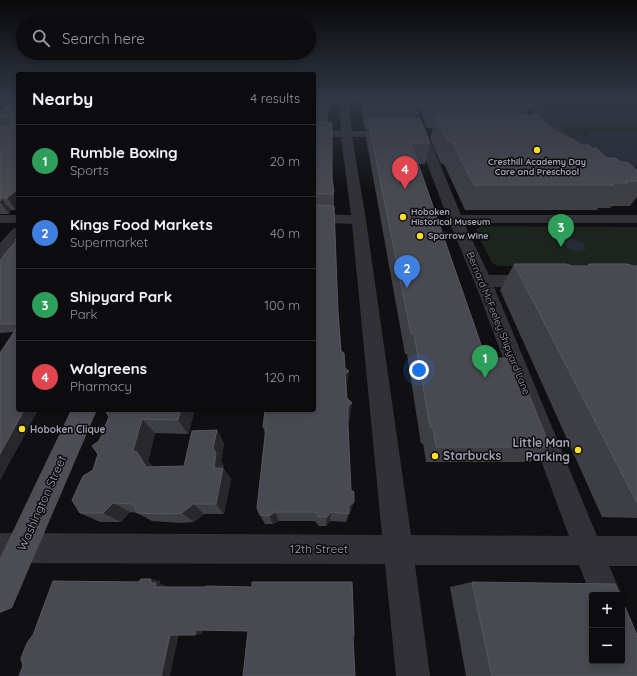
<!DOCTYPE html>
<meta charset="utf-8">
<style>
:root{--surface:#0c0c0e;--page:#1a1a1c;--text:#f1f3f6;--muted:#9a9b9e;--line:#2c2c2e;--accent:#fce01d}
body{margin:0;font-family:Quicksand,sans-serif;background:var(--page);color:var(--text)}
.controls{position:absolute;right:12px;bottom:12px;display:grid;overflow:hidden;border-radius:4px;box-shadow:0 2px 6px #0003}
.controls button{width:36px;height:36px;display:grid;place-items:center;padding:0;border:0;border-bottom:1px solid var(--line);background:var(--surface);color:var(--text);font:20px sans-serif}
.you{position:absolute;left:419px;top:370px;width:14px;height:14px;margin:-10px;border:3px solid #fff;border-radius:50%;background:#1a73e8;box-shadow:0 0 0 6px #1a73e833}
.badge{display:grid;place-items:center;width:26px;height:26px;border-radius:50%;background:var(--accent);color:#fff;font-size:13px;font-weight:700}
.pin{position:absolute;translate:-50% -33px;filter:drop-shadow(0 1px 2px #0008)}
.pin::after{content:'';position:absolute;top:21px;width:14px;height:12px;background:inherit;clip-path:polygon(0 0,100% 0,50% 100%)}
.list{margin:0;padding:0;list-style:none}
h2{display:flex;justify-content:space-between;align-items:center;height:52px;margin:0;padding:0 16px;font-size:17px}
h2 small{font-size:13px;font-weight:400;color:var(--muted)}
.list li{display:grid;grid-template-columns:26px 1fr auto;gap:12px;align-items:center;box-sizing:border-box;height:72px;padding:0 16px;border-top:1px solid var(--line)}
.list b{display:block;font-size:15px;white-space:nowrap}
.list p{margin:0;font-size:13px;white-space:nowrap;color:var(--muted)}
.list em{font-size:13px;font-style:normal;color:var(--muted)}
.icon{flex:none;width:22px;height:22px;fill:none;stroke:currentColor;stroke-width:2;stroke-linecap:round;stroke-linejoin:round}
.map{position:relative;flex:none;width:637px;height:676px;overflow:hidden}
.search{position:absolute;background:var(--surface);box-shadow:0 2px 6px #0003;left:16px;top:16px;width:300px;height:44px;display:flex;align-items:center;gap:10px;box-sizing:border-box;padding:0 14px;border-radius:22px;color:var(--muted);font-size:15px}
.panel{position:absolute;background:var(--surface);box-shadow:0 2px 6px #0003;left:16px;top:72px;width:300px;height:340px;border-radius:4px}
.map>svg:first-child{display:block}
.green{fill:#1c241e}
.water{fill:#262b36}
.lines{fill:none;stroke-linecap:round;stroke-linejoin:round}
.minor{fill:#313137;fill-rule:evenodd}
.major{fill:#4d4d56;fill-rule:evenodd}
.wall{fill:#3e3e45}
.shaded-wall{fill:#27272c}
.building{fill:#494951;stroke:#565760}
.poi-dot{fill:#fce01d;stroke:#0b0b0c;stroke-width:1.5}
.labels{text-anchor:middle;stroke-width:3;stroke-linejoin:round;paint-order:stroke}
.far-poi-label{font-size:9px;font-weight:bold;fill:#a0a2b3;stroke:#0b0b0c;text-anchor:start}
.street-label{font-size:10px;fill:#a0a2b3;stroke:#0b0b0c}
.poi-label{font-size:10px;font-weight:bold;fill:#a0a2b3;stroke:#0b0b0c;text-anchor:start}
.near-poi-label{font-size:12px;font-weight:bold;fill:#a0a2b3;stroke:#0b0b0c;text-anchor:end}
.near-street-label{font-size:12px;fill:#a0a2b3;stroke:#0b0b0c}
</style>
<div class="map">
<svg width="637" height="676" viewBox="0 0 637 676">
<rect width="100%" height="100%" fill="#101012"/>
<!-- green -->
<g class="green">
<path d="M554 125H637V132H586L590 136 576 137 578 139 570 141Z"/>
<path d="M481 226 637 227V267L498 266 492 263 476 231 477 229Z"/>
</g>
<!-- water -->
<g class="water">
<path d="M528 97H637V125H554Z"/>
<path d="M585 132H637V167L620 165 570 141 578 139 575 136H589Z"/>
<path d="M573 239 583 243 586 249 579 252 568 249 564 242 567 240Z"/>
</g>
<g class="lines">
<!-- minor -->
<g class="minor">
<path d="M338 97H348L352 131H394L400 134 394 137H352L366 220 411 535 569 536 477 288 448 219 402 97H412L461 215H637V223H464L489 275H533L539 277 542 281 539 285 533 287H494L597 536H637V566H609L622 595H592V599L579 565H415L430 676H396L385 564 0 563V533L382 535 352 224 314 222V214L351 215 341 137H314V131H341Z"/>
<path d="M518 97H528L551 122 561 127 583 149 585 152 583 155H575L553 131 543 126Z"/>
<rect x="0" y="215" width="18" height="8"/>
<path d="M18 227V242L6 257 0 258V243L13 229Z"/>
</g>
<!-- major -->
<path class="major" d="M71 410H97L12 608 0 613V558Z"/>
</g>
<!-- wall -->
<g class="wall">
<path d="M0 97H18V208L16 210H11L9 214H0Z"/>
<path d="M314 97 328 113V122L332 178 334 192V209L338 312 341 351 347 387 346 388 347 398 350 418 348 420 351 511 349 513 346 522 330 521 326 526H319L315 521H279L273 524H265L260 515 265 434 263 427 314 410Z"/>
<path d="M359 97H413L417 106 415 119 430 143 425 164H418L485 356 493 358 518 372 550 447 530 462H426L423 443 421 444 407 354H405L366 138 367 129H365Z"/>
<path d="M414 97H522L530 106 526 115 557 133 570 139 581 145 592 148 607 158 620 162 637 170V197L630 206H612L610 208H598L597 210H465L444 164H441L430 138 433 128H427Z"/>
<path d="M18 237V410H38L0 480V353L14 332 0 333V260L16 242 15 240Z"/>
<path d="M514 264 573 266H637V518L602 517 500 290Z"/>
<path d="M195 410 188 434 155 433 148 461 152 467 184 466 217 430 224 444 221 461 224 466 223 468 231 479 224 514H204L194 522 181 523 152 521 137 513 130 512 121 522H100L80 513 93 470 98 454 99 441 109 417Z"/>
<path d="M472 582 637 676H466L450 587Z"/>
</g>
<!-- shaded-wall -->
<g class="shaded-wall">
<path d="M3 97H15L18 102 0 113V99Z"/>
<path d="M18 189V208L16 210 7 198Z"/>
<path d="M1 198 11 210 9 214 0 202V201Z"/>
<path d="M349 371 347 387 343 391 345 374Z"/>
<path d="M352 403 350 418 346 422 348 406Z"/>
<path d="M24 410H38L0 480V454Z"/>
<path d="M181 410H195L188 434 178 420Z"/>
<path d="M142 419 155 433 148 461 151 464 160 479 146 467 133 451Z"/>
<path d="M217 430 224 444 221 461 224 466 223 468 231 479 224 514 216 504 213 448Z"/>
<path d="M354 502 351 511 349 514V506Z"/>
<path d="M113 503 130 512 121 522 103 513Z"/>
<path d="M193 504 204 514 194 522 182 513Z"/>
<path d="M275 512 279 521 273 524 269 516Z"/>
<path d="M331 512 330 521 326 526 327 517Z"/>
<path d="M151 579 160 581V584L165 585 164 588 155 587 151 583Z"/>
<path d="M203 629 202 634 195 635 196 630Z"/>
<path d="M179 634 170 676H161L170 635Z"/>
</g>
<!-- building -->
<g class="building">
<path d="M12 97H18V189L7 198H1L0 201V127H12V117H0V111L13 103Z"/>
<rect x="314" y="97" width="14" height="16"/>
<path d="M365 97H413L417 106 367 107Z"/>
<path d="M428 97H522L530 106H432Z"/>
<path d="M538 115 557 133H561L570 139H574L581 145H589L592 148H596L607 158H616L620 162H627L637 170V181H626L628 183H612L614 185H474L451 140H447L436 116Z"/>
<path d="M368 119H420L430 143H411L485 356H492L493 358H513L518 372H520L550 447H436L433 427H430L414 334H411Z"/>
<path d="M314 122H329V123H332V178L334 192H333V194H314Z"/>
<path d="M314 205 334 206 338 312 341 351 344 353 345 368 349 371 345 374 347 398 352 403 348 406V426L351 490 354 492V502L349 506V514L331 512 327 517H319L315 512H275L269 516 260 515 257 508 266 427H263L265 410H314Z"/>
<path d="M18 237V324H0V260L17 240H15Z"/>
<path d="M514 264H566L573 266H588L589 264H627L634 266H637V503Z"/>
<path d="M18 326V410H24L0 454V353Z"/>
<path d="M109 410H181L178 420 142 419 133 451 137 452 146 467 184 466 192 431 217 430 213 448 216 453 214 468H223L216 504H193L182 513 168 514 137 513 133 504 113 503 103 513H80L72 500 83 476 93 470 98 454 92 446 99 441 109 417 106 412Z"/>
<path d="M141 579H151V583H156L155 587H205L206 586 252 587V582H352L354 636 353 637 355 676H243L248 631 196 630 195 635H170L161 676H19L23 666 21 658 27 643 33 635 53 581 138 582Z"/>
<path d="M472 582 615 584 620 595H592V661H622V600L637 635V676H492Z"/>
</g>
<!-- sky -->
<linearGradient id="sky" x2="0" y2="1"><stop stop-color="#09090a"/><stop offset="0.51" stop-color="#313744"/><stop offset="1" stop-color="#313744" stop-opacity="0"/></linearGradient>
<rect width="637" height="192" fill="url(#sky)"/>
<!-- markers -->
<g class="poi-dot">
<circle cx="537" cy="150" r="4"/>
<circle cx="403" cy="217" r="4"/>
<circle cx="420" cy="236" r="4"/>
<circle cx="22" cy="429" r="4"/>
<circle cx="578" cy="450" r="4"/>
<circle cx="435" cy="456" r="4"/>
</g>
<g class="labels">
<!-- far-poi labels -->
<g class="far-poi-label">
<text x="537" y="165" text-anchor="middle">Cresthill Academy Day<tspan x="537" dy="10">Care and Preschool</tspan></text>
<text x="411" y="215">Hoboken<tspan x="411" dy="10">Historical Museum</tspan></text>
<text x="428" y="239">Sparrow Wine</text>
</g>
<!-- street labels -->
<g class="street-label">
<text transform="translate(499 323) rotate(68)" y="4">Bernard McFeeley Shipyard Lane</text>
</g>
<!-- poi labels -->
<g class="poi-label">
<text x="30" y="433">Hoboken Clique</text>
</g>
<!-- near-poi labels -->
<g class="near-poi-label">
<text x="570" y="447">Little Man<tspan x="570" dy="14">Parking</tspan></text>
<text x="443" y="460" text-anchor="start">Starbucks</text>
</g>
<!-- near-street labels -->
<g class="near-street-label">
<text transform="translate(42 503) rotate(-66)" y="4">Washington Street</text>
<text x="319" y="553">12th Street</text>
</g>
</g>
</svg>
<div class="controls">
<button>+</button>
<button>−</button>
</div>
<div class="you"></div>
<div class="pin badge" style="left:485px;top:378px;background:#2e9e5b">1</div>
<div class="pin badge" style="left:407px;top:288px;background:#3f7fe0">2</div>
<div class="pin badge" style="left:561px;top:247px;background:#2e9e5b">3</div>
<div class="pin badge" style="left:405px;top:189px;background:#e0444e">4</div>
<div class="search"><svg class="icon" aria-label="search" viewBox="0 0 24 24"><circle cx="10" cy="10" r="6"/><path d="M15 15l6 6"/></svg>Search here</div>
<section class="panel">
<h2>Nearby<small>4 results</small></h2>
<ul class="list">
<li><span class="badge" style="background:#2e9e5b">1</span><div><b>Rumble Boxing</b><p>Sports</p></div><em>20 m</em></li>
<li><span class="badge" style="background:#3f7fe0">2</span><div><b>Kings Food Markets</b><p>Supermarket</p></div><em>40 m</em></li>
<li><span class="badge" style="background:#2e9e5b">3</span><div><b>Shipyard Park</b><p>Park</p></div><em>100 m</em></li>
<li><span class="badge" style="background:#e0444e">4</span><div><b>Walgreens</b><p>Pharmacy</p></div><em>120 m</em></li>
</ul>
</section>
</div>
